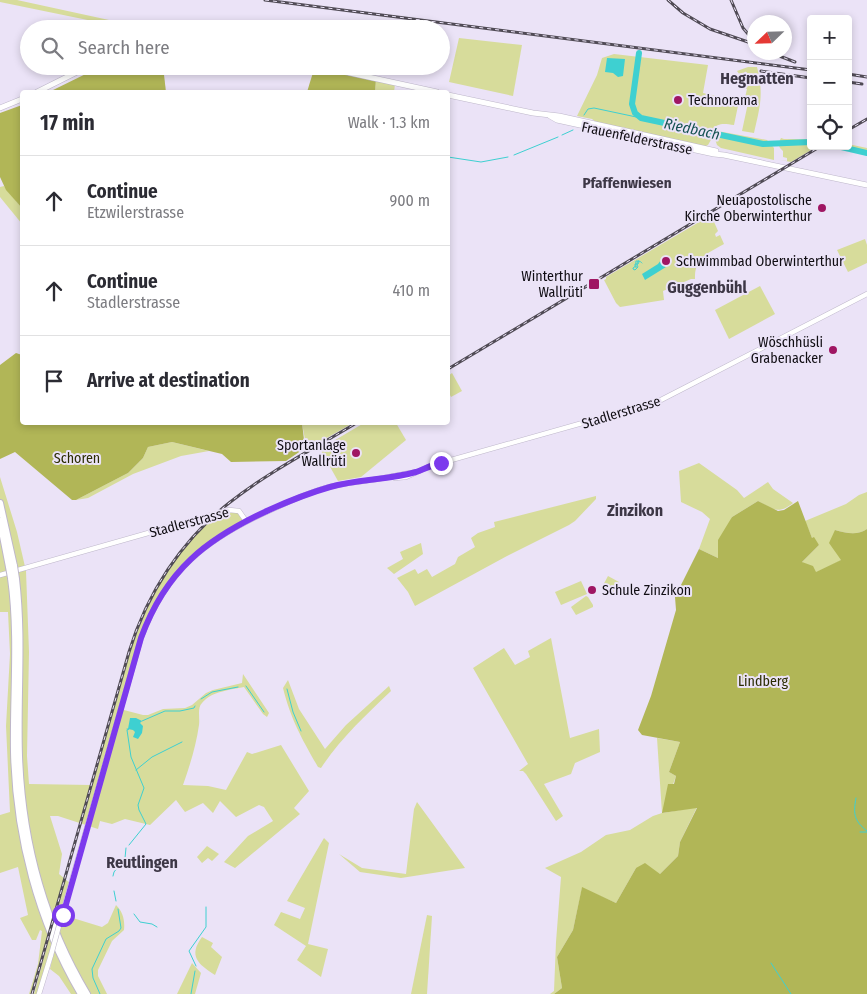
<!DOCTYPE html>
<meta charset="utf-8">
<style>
:root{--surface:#fff;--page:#f2f2f3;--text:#2b2b33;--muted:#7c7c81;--line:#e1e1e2}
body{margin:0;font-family:"Fira Sans Condensed",sans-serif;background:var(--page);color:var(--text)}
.controls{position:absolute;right:15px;top:15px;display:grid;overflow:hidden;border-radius:5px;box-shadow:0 2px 8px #0003}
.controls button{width:45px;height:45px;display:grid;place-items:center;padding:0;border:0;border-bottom:1px solid var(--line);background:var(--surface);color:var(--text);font:25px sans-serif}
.compass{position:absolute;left:747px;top:15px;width:45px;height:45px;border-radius:50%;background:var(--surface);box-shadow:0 2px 8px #0003;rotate:247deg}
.stop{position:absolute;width:15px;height:15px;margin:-11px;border:4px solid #7c3aed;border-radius:50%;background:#fff}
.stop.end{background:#7c3aed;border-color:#fff;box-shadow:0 1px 5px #0008}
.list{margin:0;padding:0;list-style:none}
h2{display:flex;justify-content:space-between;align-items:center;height:65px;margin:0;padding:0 20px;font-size:21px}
h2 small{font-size:16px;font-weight:400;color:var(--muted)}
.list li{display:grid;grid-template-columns:32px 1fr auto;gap:15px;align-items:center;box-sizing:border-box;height:90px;padding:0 20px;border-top:1px solid var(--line)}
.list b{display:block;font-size:19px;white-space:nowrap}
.list p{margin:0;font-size:16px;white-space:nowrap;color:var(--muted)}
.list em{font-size:16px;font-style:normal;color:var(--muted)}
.icon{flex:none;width:28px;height:28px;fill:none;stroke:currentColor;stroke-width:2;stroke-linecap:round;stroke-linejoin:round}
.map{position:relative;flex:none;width:867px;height:994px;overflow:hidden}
.search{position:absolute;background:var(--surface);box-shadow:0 2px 8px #0003;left:20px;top:20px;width:430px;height:55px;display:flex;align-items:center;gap:12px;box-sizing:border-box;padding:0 18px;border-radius:28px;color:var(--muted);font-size:19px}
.panel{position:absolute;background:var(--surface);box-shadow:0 2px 8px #0003;left:20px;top:90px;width:430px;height:335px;border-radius:5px}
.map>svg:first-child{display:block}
.green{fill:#d7dc9b}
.forest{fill:#b1b657}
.water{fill:#3ed0d1}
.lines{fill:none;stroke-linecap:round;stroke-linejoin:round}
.stream{stroke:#3ed0d1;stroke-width:1}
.river{stroke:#3ed0d1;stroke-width:6}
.tertiary-casing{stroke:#beb7ca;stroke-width:5.5}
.secondary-casing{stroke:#beb7ca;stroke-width:5.5}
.primary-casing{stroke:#beb7ca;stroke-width:6}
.motorway-casing{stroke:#beb7ca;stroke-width:8}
.tertiary{stroke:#fff;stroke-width:4.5}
.secondary{stroke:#fff;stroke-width:4.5}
.primary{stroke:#fff;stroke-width:5}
.motorway{stroke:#fff;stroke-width:6}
.rail-casing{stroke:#504b55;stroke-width:3}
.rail{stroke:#ebe3f7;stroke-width:1;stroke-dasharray:4;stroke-linecap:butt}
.secondary-bridge-casing{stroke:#beb7ca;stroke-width:5.5;stroke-linecap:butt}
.motorway-bridge-casing{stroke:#beb7ca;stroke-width:8;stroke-linecap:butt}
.secondary-bridge{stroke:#fff;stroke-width:4.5}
.motorway-bridge{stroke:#fff;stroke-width:6}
.route{stroke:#7c3aed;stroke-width:6}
.poi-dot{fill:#9f1663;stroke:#ebe3f7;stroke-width:2}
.labels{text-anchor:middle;stroke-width:4;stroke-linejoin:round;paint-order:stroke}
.poi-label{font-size:14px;fill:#100d13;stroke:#ebe3f7;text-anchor:end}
.street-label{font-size:14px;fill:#100d13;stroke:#ebe3f7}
.park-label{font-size:14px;fill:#2b2c02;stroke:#ebe3f7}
.water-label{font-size:15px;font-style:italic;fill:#155252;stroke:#ebe3f7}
.neighbourhood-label{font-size:15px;font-weight:bold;fill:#3d3746;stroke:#ebe3f7}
.quarter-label{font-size:16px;font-weight:bold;fill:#3d3746;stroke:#ebe3f7}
</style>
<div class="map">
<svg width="867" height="994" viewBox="0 0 867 994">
<rect width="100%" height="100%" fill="#ebe3f7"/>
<!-- green -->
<g class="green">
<path d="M0 0H17L109 20 123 24V29H117L112 25 0 2Z"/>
<path d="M459 38 522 45 513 96 449 82Z"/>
<path d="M614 54 708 65 703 93 739 101 734 125C725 124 718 122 712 130L767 140 774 148V160L721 148 717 145 715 139 712 138 708 145 704 147 596 122 592 119 577 116 597 75 602 58Z"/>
<path d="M748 67H757C764 94 760 107 754 133L742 131 748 103 744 102 747 89 742 88V78L737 71Z"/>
<path d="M376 79 395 84 394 92H375Z"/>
<path d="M781 138 784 139H811V146H818L791 162 780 160 787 161V158L783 157V151L780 148 778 144Z"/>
<path d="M848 144 867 148V155L826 146H848Z"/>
<path d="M4 186 22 208V224L0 197V187Z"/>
<path d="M711 215 718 231 715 234 716 237 720 235 724 244C708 253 694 258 695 279H691L663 291 664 300 620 307 616 303 604 280 606 279V277Z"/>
<path d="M865 239 867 245V263L848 272 837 250Z"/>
<path d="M760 286 775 314 729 339 715 310Z"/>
<path d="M452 373 462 391 451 397 448 391V376Z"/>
<path d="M302 423H353L304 451 306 445Z"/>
<path d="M364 423H396L406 440 361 477 338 481 320 449Z"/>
<path d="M172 442 209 451 181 456 133 474 88 498 76 500 128 473 143 458 148 447Z"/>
<path d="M699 463 737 490 744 498 768 482 773 489 793 503C778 515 773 509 758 501L732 517 718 558 699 549 710 519 702 512 681 502 679 471Z"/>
<path d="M0 477 17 532 26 571 29 652 27 756 29 784 91 785 131 647 151 598 172 563 204 525 216 514 236 510 246 521 219 536 171 581 145 628 120 709 143 715H148L163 709 185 708 192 705 206 693 213 690 242 683 243 674 269 713 267 717 263 714 244 687C230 690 212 691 202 703 197 708 200 718 199 725 196 746 190 765 183 785L208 786 226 790 247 752 252 754 281 745 309 791 294 808 300 814 235 868 224 862 248 836 273 821 264 807 259 805 236 817 220 801 213 813 203 803 185 812 176 800 150 825 125 819 112 824 100 821 98 829 58 816H50L62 854 59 874 71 884 63 915 102 927 108 923 116 905C123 912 125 920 124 930L112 941 98 970V976L107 994H71L59 976 50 969 52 959 50 953 37 994H34L47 946 46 942 31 994H29L38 964 42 931 40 930 36 940H32L20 918 28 915 18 867 0 873V815L10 812 6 726 10 654 8 612H0Z"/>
<path d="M867 492V529C857 536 846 533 835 530L842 560 815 573 802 562 819 545 812 538 805 521 846 504 859 495Z"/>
<path d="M596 496V499L575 521 569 525 507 556 415 606 408 592 397 578 415 569 418 574 427 569 432 577 455 564 458 557 475 547 471 538 478 533 495 527 494 522Z"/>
<path d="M421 543 423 554 394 574 387 568 403 559 400 552Z"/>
<path d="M608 576 619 582 612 595 601 589Z"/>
<path d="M581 581 587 594 561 605 555 592Z"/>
<path d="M586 596 588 597 593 605V607L576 615 571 607Z"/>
<path d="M551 638 570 738 599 729 600 752 575 763 571 774 544 784 563 816 556 821 526 774 523 771H519L528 764 473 668 504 648 515 665 530 657 528 651Z"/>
<path d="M288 680 299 709 325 749 346 725 389 686 391 691C366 715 340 739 321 768L318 767C302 739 291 720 283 688Z"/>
<path d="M657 738 680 742 669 772 676 776 663 813 697 807 680 842 678 856 660 874 636 868 616 903 582 888 573 930 557 957 562 988 554 994H550L554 991 556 942 561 877 545 868 581 852 606 835 630 830 653 816 662 813Z"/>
<path d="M417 802 465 868 401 878 360 872 339 854 362 868 406 874 414 809Z"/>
<path d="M324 838 329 843 308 944 328 949 321 977 297 960 306 946 274 925 281 912 300 919 305 908 287 901Z"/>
<path d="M207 846 219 854 212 861 208 858 202 863 197 857Z"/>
<path d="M427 915 432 916 427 994H411Z"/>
<path d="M202 937 213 943 211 947 222 957 215 975C198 964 188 956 202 937Z"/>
<path d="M192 963 201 973 195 994H177Z"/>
</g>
<!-- forest -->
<g class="forest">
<path d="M102 66H163L166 92H49Z"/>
<path d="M315 66 376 79 375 92H307Z"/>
<path d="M22 105V208L6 190 0 177V113Z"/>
<path d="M16 353 22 355V422L302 423 305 448 286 461 231 462 222 454 172 442 148 447 143 458 128 473 76 500H72L15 452 0 459V365Z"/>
<path d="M758 501 778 511 784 510 798 501 812 538 814 537 819 545 802 562 813 566 816 572 841 560 829 543 835 530C846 533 857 536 867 529V994H554L562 988 557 957 573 930 582 887 616 903 636 868 645 863 660 874 678 856 680 842 697 808 662 813 668 784H674L676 776 669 772 680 742 642 735 638 730 651 696 676 610 675 597 699 549 718 558V540L732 517Z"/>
</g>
<!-- water -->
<g class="water">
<path d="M607 58 625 59 623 76 618 77 613 73 605 72Z"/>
<path d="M661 260 666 267 645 280 642 274 658 264Z"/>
<path d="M130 718H136L142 721 140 723 143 726 142 733 138 739 133 737 135 732 133 730 128 729Z"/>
</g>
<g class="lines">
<!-- stream -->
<g class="stream">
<path d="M584 115 588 109 594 108 641 118"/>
<path d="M562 135 573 130"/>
<path d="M514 155 558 137"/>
<path d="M448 157 481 162 508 157"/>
<path d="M638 267 635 270 633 269V268C638 265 635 265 636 261H639V262L638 264C637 264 636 264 635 264V267C636 267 636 267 637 267 638 265 637 264 637 263L638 261C640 261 641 262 642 263"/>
<path d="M246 686 264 712"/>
<path d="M287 689 293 712 301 731"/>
<path d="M201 699 212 692 238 687"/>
<path d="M142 721 165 711H180L194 708 195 706"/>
<path d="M127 729H129L127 730 131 757 144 788 138 805 139 810 146 824 129 845"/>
<path d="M136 770 152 757 182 742"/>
<path d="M856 798C853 814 854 821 867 831"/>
<path d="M860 832H867"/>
<path d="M113 876 114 872 125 858 126 848"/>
<path d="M114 891 116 901"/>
<path d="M134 914 140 922 152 924 157 927"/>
<path d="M771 963 791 994"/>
<path d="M196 966 189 951 206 927V907"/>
<path d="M100 994 93 978 92 969 106 939 119 931 121 928 118 909"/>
<path d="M191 994 195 971"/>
</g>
<!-- river -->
<g class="river">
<path d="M639 53 632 104 635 113 641 118 763 144 811 142"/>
<path d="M837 146 867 153"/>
</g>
<!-- tertiary casing -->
<g class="tertiary-casing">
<path id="tertiary" d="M0 575 229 510 239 511 246 521"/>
</g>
<!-- secondary casing -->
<g class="secondary-casing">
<g id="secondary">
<path d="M395 478 406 477 430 466 657 402 867 294"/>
<path d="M60 922 141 638C167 568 208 538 273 509 292 500 312 491 333 486 346 483 358 482 371 480 386 478 401 474 416 472"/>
<path d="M39 994 51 955"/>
</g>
</g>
<!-- primary casing -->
<g class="primary-casing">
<g id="primary">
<path d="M318 66 437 92"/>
<path d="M37 92 89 66"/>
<path d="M448 95 533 113 559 116 716 151"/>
<path d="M0 108 22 99"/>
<path d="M550 116 557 120 714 154 724 155 867 185"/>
</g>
</g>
<!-- motorway casing -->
<g class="motorway-casing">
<g id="motorway">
<path d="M0 503 14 566"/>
<path d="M0 521 9 567"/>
<path d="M11 578C19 636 13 694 14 752 16 836 38 921 81 994"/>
<path d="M16 579C23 638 17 697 19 756 22 840 44 922 87 994"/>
</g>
</g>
<!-- tertiary -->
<use href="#tertiary" class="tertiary"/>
<!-- secondary -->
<use href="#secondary" class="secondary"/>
<!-- primary -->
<use href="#primary" class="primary"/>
<!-- motorway -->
<use href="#motorway" class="motorway"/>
<!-- rail casing -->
<g class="rail-casing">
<g id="rail">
<path d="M265 0 811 70"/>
<path d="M668 0 683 13 710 29 754 44"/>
<path d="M731 0 743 28 754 41"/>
<path d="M769 52 795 62"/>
<path d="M761 71 811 78"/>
<path d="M848 74 867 77"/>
<path d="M848 82 862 84"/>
<path d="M848 130 867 119"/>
<path d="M448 369 821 146"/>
<path d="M32 994 129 652C147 593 181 541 229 503 268 472 315 448 358 422"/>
</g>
</g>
<!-- rail -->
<use href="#rail" class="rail"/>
<!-- secondary-bridge casing -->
<g class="secondary-bridge-casing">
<path id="secondary-bridge" d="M51 955 60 922"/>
</g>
<!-- motorway-bridge casing -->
<g class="motorway-bridge-casing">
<g id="motorway-bridge">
<path d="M14 566 16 579"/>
<path d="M9 567 11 578"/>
</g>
</g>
<!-- secondary-bridge -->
<use href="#secondary-bridge" class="secondary-bridge"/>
<!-- motorway-bridge -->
<use href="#motorway-bridge" class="motorway-bridge"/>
</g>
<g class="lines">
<!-- route -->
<path class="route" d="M63 915 141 638C166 570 206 539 269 510 289 501 309 493 330 487 358 479 388 480 416 472 424 469 432 465 441 463"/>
</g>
<!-- markers -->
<g class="poi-dot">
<circle cx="678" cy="100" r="5"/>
<circle cx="822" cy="208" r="5"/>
<circle cx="666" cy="261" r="5"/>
<rect x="588" y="278" width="12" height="12" rx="2.5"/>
<circle cx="833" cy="350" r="5"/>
<circle cx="356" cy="453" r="5"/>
<circle cx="592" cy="590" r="5"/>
</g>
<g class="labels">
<!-- poi labels -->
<g class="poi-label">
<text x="688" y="105" text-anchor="start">Technorama</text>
<text x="812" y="205">Neuapostolische<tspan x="812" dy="16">Kirche Oberwinterthur</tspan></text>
<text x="676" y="266" text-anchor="start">Schwimmbad Oberwinterthur</text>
<text x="583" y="281">Winterthur<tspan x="583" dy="16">Wallrüti</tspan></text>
<text x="823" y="347">Wöschhüsli<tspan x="823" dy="16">Grabenacker</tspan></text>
<text x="346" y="450">Sportanlage<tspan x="346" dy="16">Wallrüti</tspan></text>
<text x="602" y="595" text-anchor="start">Schule Zinzikon</text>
</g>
<!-- street labels -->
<g class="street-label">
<text transform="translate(637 138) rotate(12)" y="5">Frauenfelderstrasse</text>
<text transform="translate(621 412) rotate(-17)" y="5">Stadlerstrasse</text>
<text transform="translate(189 522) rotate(-15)" y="5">Stadlerstrasse</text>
</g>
<!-- park labels -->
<g class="park-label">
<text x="77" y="463">Schoren</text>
<text x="763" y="686">Lindberg</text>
</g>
<!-- water labels -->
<g class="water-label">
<text transform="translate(692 129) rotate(12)" y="5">Riedbach</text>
</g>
<!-- neighbourhood labels -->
<g class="neighbourhood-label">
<text x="627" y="188">Pfaffenwiesen</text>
</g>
<!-- quarter labels -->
<g class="quarter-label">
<text x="757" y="84">Hegmatten</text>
<text x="707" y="293">Guggenbühl</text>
<text x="635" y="516">Zinzikon</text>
<text x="142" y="868">Reutlingen</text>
</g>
</g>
</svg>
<div class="controls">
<button>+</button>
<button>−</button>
<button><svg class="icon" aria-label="locate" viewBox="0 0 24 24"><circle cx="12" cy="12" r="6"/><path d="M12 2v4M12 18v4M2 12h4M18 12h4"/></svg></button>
</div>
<svg class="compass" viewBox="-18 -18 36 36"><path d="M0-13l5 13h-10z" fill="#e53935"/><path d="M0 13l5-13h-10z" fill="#7c7c81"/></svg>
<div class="stop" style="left:63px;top:915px"></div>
<div class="stop end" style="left:441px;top:463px"></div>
<div class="search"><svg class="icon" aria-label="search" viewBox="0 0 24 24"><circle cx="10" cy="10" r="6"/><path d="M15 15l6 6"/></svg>Search here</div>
<section class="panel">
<h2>17 min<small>Walk · 1.3 km</small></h2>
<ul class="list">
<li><svg class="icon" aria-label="ahead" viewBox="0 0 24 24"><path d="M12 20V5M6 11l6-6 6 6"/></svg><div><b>Continue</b><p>Etzwilerstrasse</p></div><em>900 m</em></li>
<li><svg class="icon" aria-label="ahead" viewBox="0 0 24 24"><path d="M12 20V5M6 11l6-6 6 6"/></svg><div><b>Continue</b><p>Stadlerstrasse</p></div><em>410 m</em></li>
<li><svg class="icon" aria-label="arrive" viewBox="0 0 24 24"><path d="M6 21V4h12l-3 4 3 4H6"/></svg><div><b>Arrive at destination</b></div></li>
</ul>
</section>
</div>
